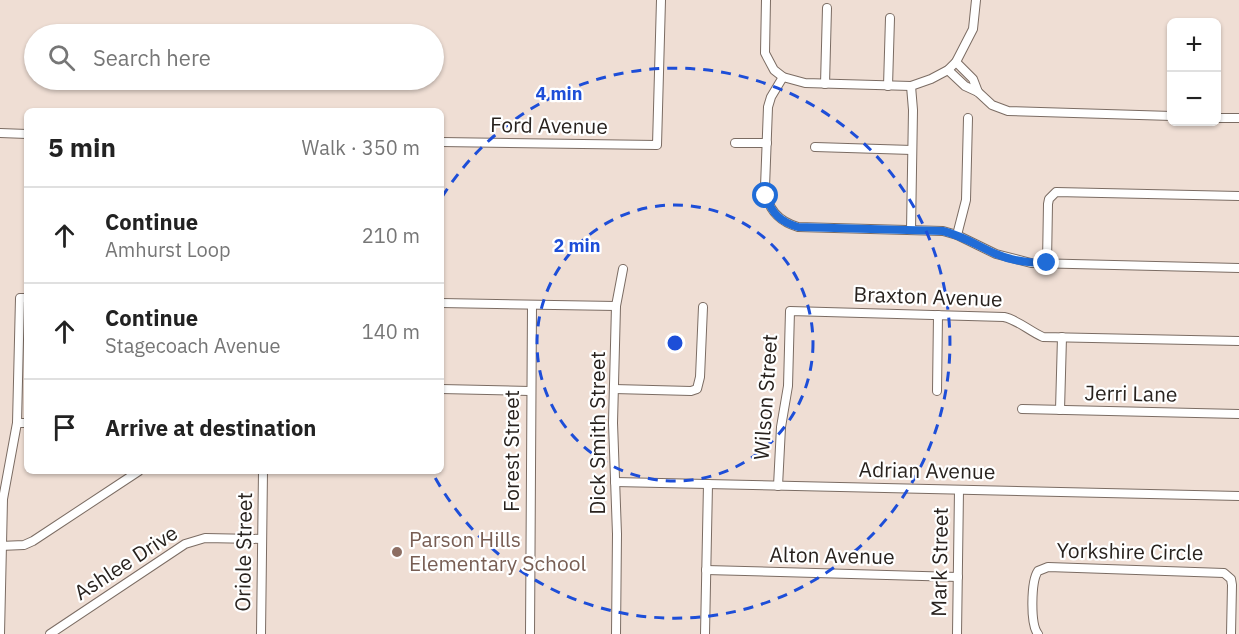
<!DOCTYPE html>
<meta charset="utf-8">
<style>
:root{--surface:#fff;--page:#f2f2f2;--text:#222;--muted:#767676;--line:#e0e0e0}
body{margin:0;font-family:"IBM Plex Sans",sans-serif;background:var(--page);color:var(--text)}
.controls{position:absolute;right:18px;top:18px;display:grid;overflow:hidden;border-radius:9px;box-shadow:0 2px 4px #0004}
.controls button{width:54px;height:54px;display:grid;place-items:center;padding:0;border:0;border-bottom:2px solid var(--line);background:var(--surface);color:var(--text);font:30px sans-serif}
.stop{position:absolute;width:18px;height:18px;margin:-14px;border:4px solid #206cd7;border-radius:50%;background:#fff}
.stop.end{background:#206cd7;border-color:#fff;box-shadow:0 2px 6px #0008}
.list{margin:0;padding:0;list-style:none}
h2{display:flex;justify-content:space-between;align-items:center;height:78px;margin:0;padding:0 24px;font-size:26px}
h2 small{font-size:20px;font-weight:400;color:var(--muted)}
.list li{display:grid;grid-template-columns:39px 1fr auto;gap:18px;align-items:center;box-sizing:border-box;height:96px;padding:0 24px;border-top:2px solid var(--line)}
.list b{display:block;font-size:22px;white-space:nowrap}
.list p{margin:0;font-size:20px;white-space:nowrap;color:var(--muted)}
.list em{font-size:20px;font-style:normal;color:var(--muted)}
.icon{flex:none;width:33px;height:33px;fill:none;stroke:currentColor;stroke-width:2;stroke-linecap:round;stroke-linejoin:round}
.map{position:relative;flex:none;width:1239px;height:634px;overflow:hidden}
.search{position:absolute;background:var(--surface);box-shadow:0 2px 4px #0004;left:24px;top:24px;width:420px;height:66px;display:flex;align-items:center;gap:15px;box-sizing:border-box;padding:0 21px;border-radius:33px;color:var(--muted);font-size:22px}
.panel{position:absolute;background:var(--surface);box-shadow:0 2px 4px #0004;left:24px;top:108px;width:420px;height:366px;border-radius:9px}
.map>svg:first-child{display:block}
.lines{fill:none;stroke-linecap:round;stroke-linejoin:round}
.minor-casing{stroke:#7b6c63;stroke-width:10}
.minor{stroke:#fff;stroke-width:8}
.route{stroke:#206cd7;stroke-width:8}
.ring{fill:none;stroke:#1d4ed8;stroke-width:3;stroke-dasharray:10 8}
.education-dot{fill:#8d6e63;stroke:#fff;stroke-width:2}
.labels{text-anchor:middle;stroke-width:4.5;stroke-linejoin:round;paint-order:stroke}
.street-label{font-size:21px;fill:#28221e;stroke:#fff}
.education-label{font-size:21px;fill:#785e54;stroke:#fff;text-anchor:start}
.centre{fill:#1d4ed8;stroke:#fff;stroke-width:3}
.ring-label{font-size:18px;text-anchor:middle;font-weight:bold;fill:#1d4ed8;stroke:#fff;stroke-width:4.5;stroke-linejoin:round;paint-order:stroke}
</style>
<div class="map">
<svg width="1239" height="634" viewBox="0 0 1239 634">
<rect width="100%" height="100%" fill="#efded4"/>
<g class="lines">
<!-- minor casing -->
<g class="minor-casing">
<g id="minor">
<path d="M766 0 765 53 774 70 783 77 805 83 911 86 931 79 948 70 956 62 973 29 976 0"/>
<path d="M956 62 973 79 978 92"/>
<path d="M948 70 965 86 978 92 992 105 1008 111 1172 116"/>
<path d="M783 77 771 97 768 107 765 187C767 209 778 221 798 227L943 231 957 235 996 254 1031 263 1239 268"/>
<path d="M825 84 827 8"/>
<path d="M888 86 890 18"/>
<path d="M1216 118H1239"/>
<path d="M0 133 27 134"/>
<path d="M441 142 657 145 661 0"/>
<path d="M735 143H767"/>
<path d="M815 147 912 150"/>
<path d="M911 230 913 110 911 86"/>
<path d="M957 235 966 200 968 118"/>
<path d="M1047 263 1048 204 1049 199 1056 192 1239 196"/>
<path d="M441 303 616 306"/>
<path d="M441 389 530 391"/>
<path d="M614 389 691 391 697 389 700 377 703 307"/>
<path d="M937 391 938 315"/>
<path d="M1022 409 1239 414"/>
<path d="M1060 410 1062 337"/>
<path d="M17 423H27"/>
<path d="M615 482 1239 496"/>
<path d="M778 486 781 427 788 386 790 311 1004 317C1018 320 1029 331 1043 337L1239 341"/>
<path d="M0 546 24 545 33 541 139 471"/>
<path d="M706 570 958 577"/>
<path d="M0 634 3 499 17 423 20 298H27"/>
<path d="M50 634 185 544 205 538 262 539"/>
<path d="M261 634 263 471"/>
<path d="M530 634 532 305"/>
<path d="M616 634 617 534 613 423 616 306 623 269"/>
<path d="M705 634 708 484"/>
<path d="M957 634 959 490"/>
<path d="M1038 634C1030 624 1031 581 1038 571L1048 567 1224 573 1231 579 1232 585 1231 634"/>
</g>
</g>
<!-- minor -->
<use href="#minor" class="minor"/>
</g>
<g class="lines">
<!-- route -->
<path class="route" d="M766 196C772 214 781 222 798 227L943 231C963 236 978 246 996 254 1012 261 1029 263 1047 263"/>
</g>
<!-- distance rings -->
<g class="ring">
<circle cx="675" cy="343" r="138"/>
<path d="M442 197A275 275 0 1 1 432 472"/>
</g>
<!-- markers -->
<circle class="education-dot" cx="397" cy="552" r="6"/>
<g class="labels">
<!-- street labels -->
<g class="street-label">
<text transform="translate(549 126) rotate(1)" y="7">Ford Avenue</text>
<text transform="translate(928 297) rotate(2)" y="7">Braxton Avenue</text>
<text transform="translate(1131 394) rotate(1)" y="7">Jerri Lane</text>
<text transform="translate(766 397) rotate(-86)" y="7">Wilson Street</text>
<text transform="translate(598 433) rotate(-90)" y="7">Dick Smith Street</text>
<text transform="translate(512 451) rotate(-90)" y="7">Forest Street</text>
<text transform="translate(927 471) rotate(1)" y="7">Adrian Avenue</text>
<text transform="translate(244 552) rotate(-89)" y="7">Oriole Street</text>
<text transform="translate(1130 552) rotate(1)" y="7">Yorkshire Circle</text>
<text transform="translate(832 556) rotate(1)" y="7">Alton Avenue</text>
<text transform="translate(940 562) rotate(-89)" y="7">Mark Street</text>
<text transform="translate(126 563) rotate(-33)" y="7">Ashlee Drive</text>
</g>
<!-- education labels -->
<g class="education-label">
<text x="409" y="547">Parson Hills<tspan x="409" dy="24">Elementary School</tspan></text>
</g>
</g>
<circle cx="675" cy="343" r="9" class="centre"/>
<g class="ring-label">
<text x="559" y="100">4 min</text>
<text x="577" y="252">2 min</text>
</g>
</svg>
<div class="controls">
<button>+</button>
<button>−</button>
</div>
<div class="stop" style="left:766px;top:196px"></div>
<div class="stop end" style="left:1047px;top:263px"></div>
<div class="search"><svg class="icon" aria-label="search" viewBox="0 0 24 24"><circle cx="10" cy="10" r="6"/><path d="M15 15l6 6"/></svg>Search here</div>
<section class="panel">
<h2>5 min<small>Walk · 350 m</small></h2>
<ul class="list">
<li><svg class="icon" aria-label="ahead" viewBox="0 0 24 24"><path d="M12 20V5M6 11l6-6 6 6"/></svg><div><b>Continue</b><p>Amhurst Loop</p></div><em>210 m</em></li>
<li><svg class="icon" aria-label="ahead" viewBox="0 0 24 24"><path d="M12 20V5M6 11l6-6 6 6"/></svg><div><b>Continue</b><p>Stagecoach Avenue</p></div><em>140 m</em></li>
<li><svg class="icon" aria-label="arrive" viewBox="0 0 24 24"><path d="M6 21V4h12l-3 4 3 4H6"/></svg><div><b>Arrive at destination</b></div></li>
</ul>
</section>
</div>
